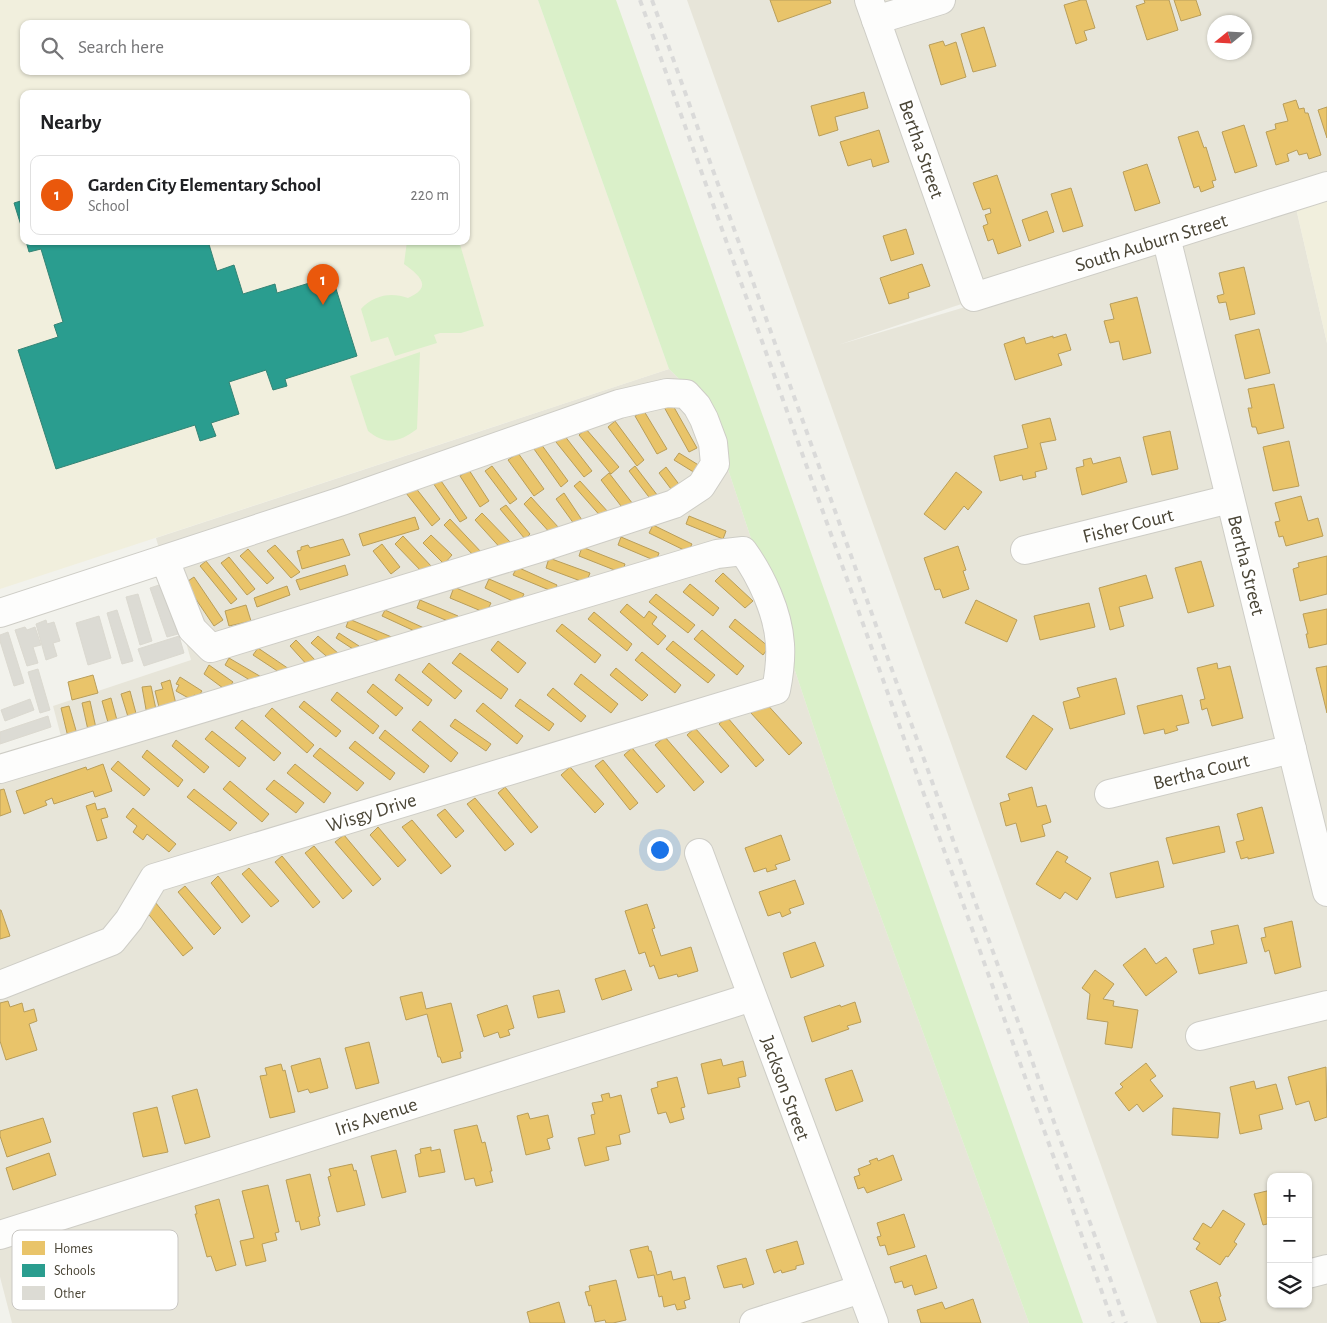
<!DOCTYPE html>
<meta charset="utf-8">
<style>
:root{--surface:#fff;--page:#f6f6f6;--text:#202124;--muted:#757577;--line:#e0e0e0;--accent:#ea580c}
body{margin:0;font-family:"Alegreya Sans",sans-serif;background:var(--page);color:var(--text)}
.controls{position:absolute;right:15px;bottom:15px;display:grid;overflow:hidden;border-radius:10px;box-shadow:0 1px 4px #0004}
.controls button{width:45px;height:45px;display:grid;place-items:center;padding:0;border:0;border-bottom:1px solid var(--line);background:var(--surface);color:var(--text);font:25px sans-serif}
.compass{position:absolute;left:1207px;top:15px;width:45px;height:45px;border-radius:50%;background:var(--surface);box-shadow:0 1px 4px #0004;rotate:252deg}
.you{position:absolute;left:659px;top:849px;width:18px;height:18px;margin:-12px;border:4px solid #fff;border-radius:50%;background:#1a73e8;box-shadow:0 0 0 8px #1a73e833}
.badge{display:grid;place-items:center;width:32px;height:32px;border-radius:50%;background:var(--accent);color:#fff;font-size:16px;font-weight:700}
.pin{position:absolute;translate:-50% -41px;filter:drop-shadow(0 1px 2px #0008)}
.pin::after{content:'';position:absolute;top:26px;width:18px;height:15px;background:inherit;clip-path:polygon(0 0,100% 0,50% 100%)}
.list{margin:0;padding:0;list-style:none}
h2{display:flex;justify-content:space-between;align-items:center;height:65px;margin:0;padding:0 20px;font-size:21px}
h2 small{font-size:16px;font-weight:400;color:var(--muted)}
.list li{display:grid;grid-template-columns:32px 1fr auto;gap:15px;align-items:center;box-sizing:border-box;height:80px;margin:0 10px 10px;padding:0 10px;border:1px solid var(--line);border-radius:10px}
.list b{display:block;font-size:19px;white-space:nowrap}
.list p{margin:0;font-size:16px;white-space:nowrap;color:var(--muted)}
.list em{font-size:16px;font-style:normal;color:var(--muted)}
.icon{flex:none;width:28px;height:28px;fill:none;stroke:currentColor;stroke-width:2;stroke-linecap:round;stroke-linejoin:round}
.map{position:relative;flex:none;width:1327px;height:1323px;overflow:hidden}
.search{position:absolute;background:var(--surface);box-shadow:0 1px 4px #0004;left:20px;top:20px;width:450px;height:55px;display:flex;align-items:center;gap:12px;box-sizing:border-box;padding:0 18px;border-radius:10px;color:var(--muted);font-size:19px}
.panel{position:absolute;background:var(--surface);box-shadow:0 1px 4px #0004;left:20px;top:90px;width:450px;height:155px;border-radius:10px}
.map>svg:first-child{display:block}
.residential{fill:#e7e5d9;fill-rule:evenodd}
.education{fill:#f1efdd;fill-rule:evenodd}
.green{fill:#daf0c9}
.homes{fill:#e9c46a;stroke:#b99e5a}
.schools{fill:#2a9d8f;stroke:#348374}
.building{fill:#dcdbd4;stroke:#dbd9d0}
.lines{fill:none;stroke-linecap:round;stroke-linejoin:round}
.minor-casing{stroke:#cecdc6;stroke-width:30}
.minor{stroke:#fdfdfc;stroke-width:28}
.rail{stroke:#dadad9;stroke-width:4;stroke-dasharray:6 6;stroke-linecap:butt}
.labels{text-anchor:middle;stroke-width:5;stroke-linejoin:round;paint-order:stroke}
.street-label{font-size:20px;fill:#4a4536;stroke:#fff}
.key{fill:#fff;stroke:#c9c7c3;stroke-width:1}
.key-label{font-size:14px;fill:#4a4536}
</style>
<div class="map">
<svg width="1327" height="1323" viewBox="0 0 1327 1323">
<rect width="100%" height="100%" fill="#f2f2ec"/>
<!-- residential -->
<g class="residential">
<path d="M687 0H1327V183L838 345 1296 208 1327 343V1323H1157ZM1214 22H1244V52H1214ZM1271 1177H1308V1304H1271Z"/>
<path d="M669 369 707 406 835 791 1029 1323H12L0 1277V778L63 744 53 706 191 660 156 538Z"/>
</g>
<!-- education -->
<g class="education">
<path d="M0 0H538L669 369 0 589ZM24 24H466V71H24ZM24 94H466V241H24Z"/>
<path d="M1327 198V343L1296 208Z"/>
</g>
<!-- green -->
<g class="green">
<path d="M538 0H616L1083 1323H1029L835 791 707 406 669 369Z"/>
<path d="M407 241H459L484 326 461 333H440L434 335 437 343 395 356 388 337 371 342 361 309C374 295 391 292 408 298 434 287 419 275 404 264Z"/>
<path d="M420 352 417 429C400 442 386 446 368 431L350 376Z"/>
</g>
<!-- homes -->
<g class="homes">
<path d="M770 0H830L831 3 778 22Z"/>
<path d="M1081 0H1086L1095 28 1084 31 1087 40 1076 44 1064 5Z"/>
<path d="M1144 0H1169L1178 30 1147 40 1136 6 1145 3Z"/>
<path d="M1174 0H1196L1201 15 1181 21Z"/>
<path d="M984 27 996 66 973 72 961 34Z"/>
<path d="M943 41 945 46 956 42 966 77 941 85 929 45Z"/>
<path d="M864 92 868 108 835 117 838 130 819 136 811 106Z"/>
<path d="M1296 100 1299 109 1304 108 1305 113H1308L1321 155 1309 159 1307 153 1299 155 1297 150 1287 154 1289 161 1276 165 1266 132 1276 129 1275 124 1288 121 1283 104Z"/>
<path d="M1327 107V138L1318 110Z"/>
<path d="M1244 125 1257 166 1235 173 1222 132Z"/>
<path d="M879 130 889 162 873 167 871 159 848 166 840 142Z"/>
<path d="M1198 131 1204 148 1206 147 1216 180 1212 181 1214 187 1201 192 1199 186 1194 188 1178 137Z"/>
<path d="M1147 164 1160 203 1135 211 1123 172Z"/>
<path d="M997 175 1021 246 998 254 993 239 988 241 983 226 988 224 985 215 991 213 990 208 983 210 973 183Z"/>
<path d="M1071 188 1083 226 1063 232 1051 194Z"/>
<path d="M1047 211 1054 232 1029 241 1022 220Z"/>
<path d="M906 229 914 254 891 261 883 236Z"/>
<path d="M922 264 930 286 908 293 909 298 889 304 880 278Z"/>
<path d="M1244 267 1255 314 1230 320 1226 302 1219 303 1217 296 1224 294 1219 273Z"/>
<path d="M1137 297 1151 353 1123 360 1119 341 1110 343 1104 321 1114 319 1110 304Z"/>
<path d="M1259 329 1270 373 1245 379 1235 335Z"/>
<path d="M1066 334 1071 350 1058 354 1062 365 1015 380 1004 344 1024 337 1026 344 1053 336V338Z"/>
<path d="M1274 384 1284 428 1258 434 1256 427H1252L1248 408H1252L1248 389Z"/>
<path d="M671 402 697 448 689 452 664 407Z"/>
<path d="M644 411 667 449 657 454 635 416Z"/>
<path d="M1050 418 1056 440 1040 443 1047 469 1035 472 1036 477 1023 480 1022 475 1000 481 994 456 1028 448 1022 425Z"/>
<path d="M615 421 644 460 637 466 608 427Z"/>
<path d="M586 429 619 467 611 474 579 435Z"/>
<path d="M1170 431 1178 469 1152 475 1143 437Z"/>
<path d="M564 435 592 471 584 477 556 442Z"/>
<path d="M1289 441 1299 486 1273 491 1263 447Z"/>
<path d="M541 444 568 481 561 487 534 449Z"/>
<path d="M518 453 544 489 534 496 508 460Z"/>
<path d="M679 453 705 469 700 476 674 460Z"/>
<path d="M1120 457 1127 482 1082 495 1076 468 1084 466 1083 460 1091 458 1093 464Z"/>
<path d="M492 466 517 499 510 504 485 471Z"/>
<path d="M635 466 661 500 655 505 629 471Z"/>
<path d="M666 467 684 491 677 497 659 473Z"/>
<path d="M469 470 489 501 480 507 460 476Z"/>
<path d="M956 472 982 492 968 510 964 506 945 530 924 514Z"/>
<path d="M609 473 636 508 628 515 601 480Z"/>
<path d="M439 478 467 518 460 522 433 483Z"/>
<path d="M580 481 609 513 603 519 574 486Z"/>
<path d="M415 487 440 519 432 526 406 493Z"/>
<path d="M564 493 584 523 577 528 556 499Z"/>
<path d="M1301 496 1308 521 1318 518 1323 536 1286 546 1283 536 1279 537 1275 522 1280 521 1275 503Z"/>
<path d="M531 497 559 528 552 535 524 504Z"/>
<path d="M506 505 530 534 525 539 500 509Z"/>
<path d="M482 513 512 544 504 552 475 520Z"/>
<path d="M689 516 726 531 723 539 686 524Z"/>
<path d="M415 517 419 529 363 546 359 534Z"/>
<path d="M450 519 483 554 477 559 444 525Z"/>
<path d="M653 525 692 544 688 552 649 533Z"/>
<path d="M431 535 452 555 444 564 423 543Z"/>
<path d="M403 536 432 567 424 574 395 544Z"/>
<path d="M621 537 659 553 656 561 618 545Z"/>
<path d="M343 539 350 555 302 569 297 551 301 550V547L308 545 310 548Z"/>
<path d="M382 544 400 567 391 574 373 551Z"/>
<path d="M275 545 300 572 291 578 267 551Z"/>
<path d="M958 546 966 570 963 571 969 589 943 598 940 589 935 590 924 558Z"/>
<path d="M582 547 625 564 622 573 579 556Z"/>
<path d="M248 549 274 578 267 584 240 556Z"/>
<path d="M1327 556V594L1300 601 1293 569 1299 567 1298 563Z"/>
<path d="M229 557 255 589 247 595 221 563Z"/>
<path d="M549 558 590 573 586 583 546 568Z"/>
<path d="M206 561 237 599 231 604 200 566Z"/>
<path d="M1201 561 1214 606 1188 613 1175 568Z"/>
<path d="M345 565 348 575 300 590 296 580Z"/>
<path d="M517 567 557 585 554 592 513 575Z"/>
<path d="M723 573 753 601 745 608 715 581Z"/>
<path d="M1146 575 1153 598 1119 607 1124 626 1110 630 1099 588Z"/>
<path d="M194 577 223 620 214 626 185 583Z"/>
<path d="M489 579 524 594 519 604 485 588Z"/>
<path d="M690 584 719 608 713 616 683 592Z"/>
<path d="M287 586 290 595 257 607 254 598Z"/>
<path d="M454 587 491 603 486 613 450 598Z"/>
<path d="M656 594 695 625 688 633 649 602Z"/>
<path d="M420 600 458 616 455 624 417 608Z"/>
<path d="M976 600 1017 620 1007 642 965 623Z"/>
<path d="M1089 603 1095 627 1040 640 1034 616Z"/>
<path d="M627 604 644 618 649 611 657 617 652 624 666 636 658 645 620 612Z"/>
<path d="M246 605 251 621 229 626 225 611Z"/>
<path d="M1327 609V644L1309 648 1306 634H1308L1303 614Z"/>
<path d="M385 610 424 628 421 634 382 616Z"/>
<path d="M594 612 632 644 627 651 588 619Z"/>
<path d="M349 619 394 638 390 646 346 627Z"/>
<path d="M735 619 769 647 763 655 729 627Z"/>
<path d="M562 624 601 655 595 663 556 631Z"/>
<path d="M702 630 744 666 737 675 694 639Z"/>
<path d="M339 633 359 646 356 651 336 638Z"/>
<path d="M318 636 339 654 332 661 311 643Z"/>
<path d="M296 640 316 661 309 667 290 646Z"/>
<path d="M498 641 526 663 518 673 491 650Z"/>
<path d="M673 641 715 675 708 683 666 649Z"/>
<path d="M258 648 289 669 285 676 253 655Z"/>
<path d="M642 652 681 685 675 693 635 660Z"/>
<path d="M460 653 508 689 501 699 452 663Z"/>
<path d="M229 658 263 678 258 685 225 665Z"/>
<path d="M429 663 462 691 455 699 422 672Z"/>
<path d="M1217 663 1218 669 1230 666 1243 718 1212 726 1207 708 1202 710 1200 700 1205 699 1197 668Z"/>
<path d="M209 665 233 682 227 691 204 674Z"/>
<path d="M1327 666V713L1316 668Z"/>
<path d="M616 668 648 695 642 701 610 675Z"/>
<path d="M399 674 432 700 428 706 395 680Z"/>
<path d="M581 674 618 704 611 713 574 684Z"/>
<path d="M93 675 98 693 72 700 68 682Z"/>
<path d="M180 677 202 691 198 697 194 695 192 700 176 691 179 685 176 684Z"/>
<path d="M1116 678 1125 714 1070 729 1063 702 1080 697 1077 688Z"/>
<path d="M170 680 177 708 159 707 155 691 163 689 161 683Z"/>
<path d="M373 684 403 708 396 716 367 692Z"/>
<path d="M151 686 157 714 147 715 142 687Z"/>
<path d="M553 688 586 716 581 722 547 695Z"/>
<path d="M130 691 137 717 129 720 121 694Z"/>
<path d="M337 692 379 726 373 734 331 700Z"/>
<path d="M1182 695 1189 723 1176 726 1178 730 1165 734 1164 729 1144 734 1137 706Z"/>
<path d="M111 698 118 724 109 726 102 701Z"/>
<path d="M520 699 554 724 549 731 515 706Z"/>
<path d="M90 701 96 728 88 730 82 703Z"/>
<path d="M304 701 341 731 336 737 299 707Z"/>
<path d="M764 701 802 743 789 755 751 713Z"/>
<path d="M483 703 523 736 517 744 476 711Z"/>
<path d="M69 706 77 734 68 737 61 708Z"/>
<path d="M272 708 314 745 307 753 265 716Z"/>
<path d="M1033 715 1053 729 1026 770 1006 757Z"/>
<path d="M727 717 764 760 756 767 719 724Z"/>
<path d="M455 719 491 744 486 751 450 726Z"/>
<path d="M242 720 281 753 274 761 235 728Z"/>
<path d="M420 721 458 753 451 762 412 730Z"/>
<path d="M695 728 729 766 721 773 687 735Z"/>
<path d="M385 730 429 766 424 773 379 738Z"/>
<path d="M212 731 246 758 239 767 205 739Z"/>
<path d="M665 737 704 782 694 791 655 745Z"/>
<path d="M176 740 209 767 204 773 172 746Z"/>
<path d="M355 741 395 773 390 780 349 748Z"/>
<path d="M320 748 364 783 357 791 313 756Z"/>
<path d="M632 748 665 786 657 793 624 755Z"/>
<path d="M147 750 183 780 178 787 142 757Z"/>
<path d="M603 760 638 803 630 810 595 766Z"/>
<path d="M118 761 150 789 144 796 111 769Z"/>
<path d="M103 764 112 791 95 797 93 791 54 804 52 798 45 801 47 805 24 814 16 791 86 767 87 770Z"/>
<path d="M295 764 331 793 324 803 287 773Z"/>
<path d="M570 767 604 804 595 813 561 775Z"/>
<path d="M274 780 304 803 296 813 266 789Z"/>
<path d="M230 781 269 814 262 822 223 789Z"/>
<path d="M505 787 538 827 531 833 498 793Z"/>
<path d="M1032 787 1037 807 1046 805 1051 822 1042 825 1045 836 1021 842 1016 823 1006 826 1000 803 1010 800 1008 794Z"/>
<path d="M4 789 11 812 0 816V790Z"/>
<path d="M194 789 237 823 230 831 187 797Z"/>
<path d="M475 798 514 844 505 851 467 804Z"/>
<path d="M95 803 97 810 105 808 108 817 101 819 107 838 97 841 86 806Z"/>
<path d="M1262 807 1274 853 1248 859V857L1241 859 1236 842 1244 840 1237 814Z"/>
<path d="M133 808 176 844 169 852 147 834 143 840 133 832 137 826 126 817Z"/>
<path d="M445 809 464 831 456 838 437 815Z"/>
<path d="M412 820 451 866 441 874 402 827Z"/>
<path d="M1219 826 1225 852 1173 864 1166 838Z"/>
<path d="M378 827 406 860 398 867 370 835Z"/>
<path d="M344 835 381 879 373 886 335 842Z"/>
<path d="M781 835 790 860 775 865 777 869 767 872 766 868 754 872 745 848Z"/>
<path d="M314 846 352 891 343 899 305 853Z"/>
<path d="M1057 851 1068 857 1065 862 1091 878 1077 900 1065 892 1060 899 1036 884Z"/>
<path d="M282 856 320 902 313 908 275 862Z"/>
<path d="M1158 861 1164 887 1116 898 1110 873Z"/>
<path d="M249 868 279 901 271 907 242 874Z"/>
<path d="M218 876 250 916 242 923 211 883Z"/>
<path d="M795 880 804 904 789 909 791 913 782 917 780 912 768 916 759 892Z"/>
<path d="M185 886 221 928 214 935 178 892Z"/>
<path d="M155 902 193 948 183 956 145 910Z"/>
<path d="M647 904 655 928 652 929 661 956 691 947 698 971 678 977 677 974 659 979 654 965 650 967 645 952 639 954 625 911Z"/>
<path d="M0 910H1L10 936 0 939Z"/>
<path d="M1292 921 1301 967 1275 974 1269 950 1265 952 1261 938 1266 937 1264 928Z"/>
<path d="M1238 925 1247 963 1199 974 1193 949 1214 944 1211 931Z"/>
<path d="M815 942 824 966 791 978 783 953Z"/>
<path d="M1145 948 1156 964 1166 957 1177 972 1146 996 1123 965Z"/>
<path d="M625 970 632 990 602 1000 595 979Z"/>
<path d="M1095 970 1114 984 1103 999 1114 1001 1113 1006 1138 1010 1132 1048 1105 1044 1108 1022 1087 1019 1090 994 1082 988Z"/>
<path d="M559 990 565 1012 538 1018 533 996Z"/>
<path d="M422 992 426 1009 451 1003 463 1051 460 1052 461 1058 442 1063 440 1057H438L427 1014 406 1020 400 997Z"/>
<path d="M8 1001 10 1007 22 1003 24 1012 34 1009 37 1021 29 1024 37 1050 6 1060 0 1041V1003Z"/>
<path d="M855 1002 861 1022 847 1026 849 1029 812 1042 804 1017 840 1005 841 1007Z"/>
<path d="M507 1005 514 1028 508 1030 510 1035 500 1038 498 1032 484 1037 477 1015Z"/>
<path d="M369 1042 379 1083 356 1089 345 1048Z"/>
<path d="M320 1058 328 1088 310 1093 308 1089 298 1092 291 1066Z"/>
<path d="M721 1059 723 1066 743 1061 746 1076 738 1078 740 1087 708 1094 701 1064Z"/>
<path d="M1146 1063 1156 1076 1150 1080 1163 1096 1143 1112 1137 1104 1129 1111 1115 1093 1123 1087 1120 1084Z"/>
<path d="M281 1064 283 1071 285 1070 295 1112 270 1118 260 1076 267 1075 265 1068Z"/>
<path d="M1326 1067 1327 1117 1315 1121 1309 1101 1296 1105 1288 1077Z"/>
<path d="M852 1070 863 1101 836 1111 825 1079Z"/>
<path d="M677 1077 685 1107 681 1108 684 1119 670 1123 666 1112 658 1114 651 1089 658 1087 657 1082Z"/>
<path d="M1254 1081 1256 1089 1276 1084 1283 1109 1259 1115 1262 1129 1240 1134 1230 1087Z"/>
<path d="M197 1089 210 1137 185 1144 172 1096Z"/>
<path d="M609 1093 610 1098 621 1095 630 1132 619 1135 621 1144 606 1147 609 1160 585 1166 578 1138 595 1134 591 1115 595 1114 592 1103 603 1101 601 1095Z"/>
<path d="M157 1107 168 1152 143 1157 133 1113Z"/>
<path d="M1173 1108 1220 1113 1218 1138 1172 1135Z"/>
<path d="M528 1113 530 1119 548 1115 553 1137 547 1139 550 1149 526 1155 517 1116Z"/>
<path d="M43 1118 51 1142 7 1157 0 1136V1131Z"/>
<path d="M477 1125 482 1143 485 1142 492 1171H490L493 1182 476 1186 474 1178 465 1180 454 1130Z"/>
<path d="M431 1147V1151L440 1149 445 1172 419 1177 415 1155 421 1153 420 1149Z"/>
<path d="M396 1150 406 1192 382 1198 371 1156Z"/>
<path d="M49 1153 56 1175 13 1190 6 1168Z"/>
<path d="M893 1155 902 1180 867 1193 864 1187 858 1189 854 1177 860 1175 858 1169 871 1164 869 1161 877 1158 878 1161Z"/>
<path d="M352 1164 354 1171 356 1170 365 1205 337 1212 328 1177 331 1176 329 1169Z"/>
<path d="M310 1174 320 1216 318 1217 320 1225 301 1230 299 1221 296 1222 286 1180Z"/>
<path d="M268 1185 279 1232 275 1233 277 1240 262 1244 266 1261 246 1266 240 1241 254 1238 242 1191Z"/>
<path d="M1271 1190V1223L1263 1225 1254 1194Z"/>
<path d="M219 1199 236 1265 216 1271 211 1256 207 1257 195 1214H197L195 1206Z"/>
<path d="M1223 1210 1245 1224 1234 1242 1237 1244 1228 1257 1226 1256 1220 1265 1196 1249 1200 1243 1193 1239 1203 1223 1211 1228Z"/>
<path d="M904 1214 915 1247 888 1255 885 1245 880 1246 877 1237 881 1236 877 1223Z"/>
<path d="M797 1241 804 1264 796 1266V1269L782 1273 781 1270 774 1273 766 1250Z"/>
<path d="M648 1246 649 1251H651L657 1275 671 1271 673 1280 685 1277 690 1299 684 1301 686 1308 677 1310 675 1304 664 1307 662 1296 659 1297 654 1275 638 1278 630 1250Z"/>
<path d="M926 1255 937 1288 915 1295 912 1285 904 1288 902 1281 895 1283 890 1267Z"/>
<path d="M746 1258 754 1284 743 1288 742 1284 724 1288 717 1266Z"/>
<path d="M616 1280 626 1320 613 1323H606L605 1320 595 1322 591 1305 589 1306 585 1292 590 1291 589 1286Z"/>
<path d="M1217 1282 1221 1296 1219 1297 1226 1320 1217 1323H1201L1190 1291Z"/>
<path d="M973 1299 981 1323H921L917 1310 942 1302 945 1309Z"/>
<path d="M559 1302 565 1323H530L527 1312Z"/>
</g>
<!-- schools -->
<g class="schools">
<path d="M24 200V235L14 203Z"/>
<path d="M26 241H208L217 271 234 265 243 294 275 284 277 293 332 276 357 356 285 379 287 386 273 390 266 370 229 382 239 414 211 423 216 436 200 441 195 425 56 469 18 350 58 337 54 325 63 322 41 249 29 252Z"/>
</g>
<!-- building -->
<g class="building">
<path d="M162 584 178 634 167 637 150 588Z"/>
<path d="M138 594 152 641 140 645 126 597Z"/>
<path d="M117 610 133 661 122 664 107 613Z"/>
<path d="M99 616 111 658 88 665 76 623Z"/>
<path d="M46 620 47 624 54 622 60 641 53 643 57 656 46 660 36 624Z"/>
<path d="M25 627 27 630 35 627 41 645 33 647 38 663 27 666 15 630Z"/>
<path d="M8 632 24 683 14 686 0 641V635Z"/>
<path d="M179 636 184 653 144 666 138 649Z"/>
<path d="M38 669 50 710 40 713 28 672Z"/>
<path d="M30 699 34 710 5 721 1 710Z"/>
<path d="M48 716 51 727 0 744V732Z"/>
</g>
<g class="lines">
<!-- minor casing -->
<g class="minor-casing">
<g id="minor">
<path d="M869 0 974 297 1327 186"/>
<path d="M876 20 941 0"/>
<path d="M1166 237 1327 892"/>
<path d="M1025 550 1230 499"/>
<path d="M0 613 342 501 619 404 667 393 686 394 697 406 704 419 713 443 715 464 701 486 674 504 546 546 211 648 192 629 165 560"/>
<path d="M0 769 717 554 743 551C761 576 778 612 780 644 781 659 779 675 776 690L154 878 129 920 112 941 0 985"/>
<path d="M1109 794 1292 749"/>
<path d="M699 853 874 1323"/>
<path d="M1200 1036 1327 1005"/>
<path d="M0 1235 752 997"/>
<path d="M1308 1274 1327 1269"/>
<path d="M754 1323 861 1289"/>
</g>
</g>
<!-- minor -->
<use href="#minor" class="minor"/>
<!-- rail -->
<g class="rail">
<path d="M640 0 1113 1323"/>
<path d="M652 0 1126 1323"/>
</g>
</g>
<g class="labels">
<!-- street labels -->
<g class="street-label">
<text transform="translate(922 149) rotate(71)" y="7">Bertha Street</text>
<text transform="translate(1151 242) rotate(-17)" y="7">South Auburn Street</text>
<text transform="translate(1128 525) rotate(-14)" y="7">Fisher Court</text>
<text transform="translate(1247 565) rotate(76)" y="7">Bertha Street</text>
<text transform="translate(1201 771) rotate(-14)" y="7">Bertha Court</text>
<text transform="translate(371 812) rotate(-17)" y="7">Wisgy Drive</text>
<text transform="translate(786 1088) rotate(70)" y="7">Jackson Street</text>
<text transform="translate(376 1116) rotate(-18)" y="7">Iris Avenue</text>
</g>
</g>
<!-- legend -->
<rect x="12" y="1230" width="166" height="80" rx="8" class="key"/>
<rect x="22" y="1241" width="23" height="14" fill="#e9c46a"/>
<rect x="22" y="1264" width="23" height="13" fill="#2a9d8f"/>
<rect x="22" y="1286" width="23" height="14" fill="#dcdbd4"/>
<g class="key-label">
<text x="54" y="1253">Homes</text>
<text x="54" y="1275">Schools</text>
<text x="54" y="1298">Other</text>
</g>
</svg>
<div class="controls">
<button>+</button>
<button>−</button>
<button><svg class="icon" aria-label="layers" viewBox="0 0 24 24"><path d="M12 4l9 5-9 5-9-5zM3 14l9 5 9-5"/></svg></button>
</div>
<svg class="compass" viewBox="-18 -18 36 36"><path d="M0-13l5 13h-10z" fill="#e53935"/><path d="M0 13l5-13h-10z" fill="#757577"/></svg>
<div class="you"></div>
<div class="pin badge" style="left:323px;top:305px">1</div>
<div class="search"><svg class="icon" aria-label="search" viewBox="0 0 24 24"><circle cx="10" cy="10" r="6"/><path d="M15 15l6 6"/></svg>Search here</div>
<section class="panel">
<h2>Nearby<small></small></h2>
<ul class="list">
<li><span class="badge">1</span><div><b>Garden City Elementary School</b><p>School</p></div><em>220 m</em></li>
</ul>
</section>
</div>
